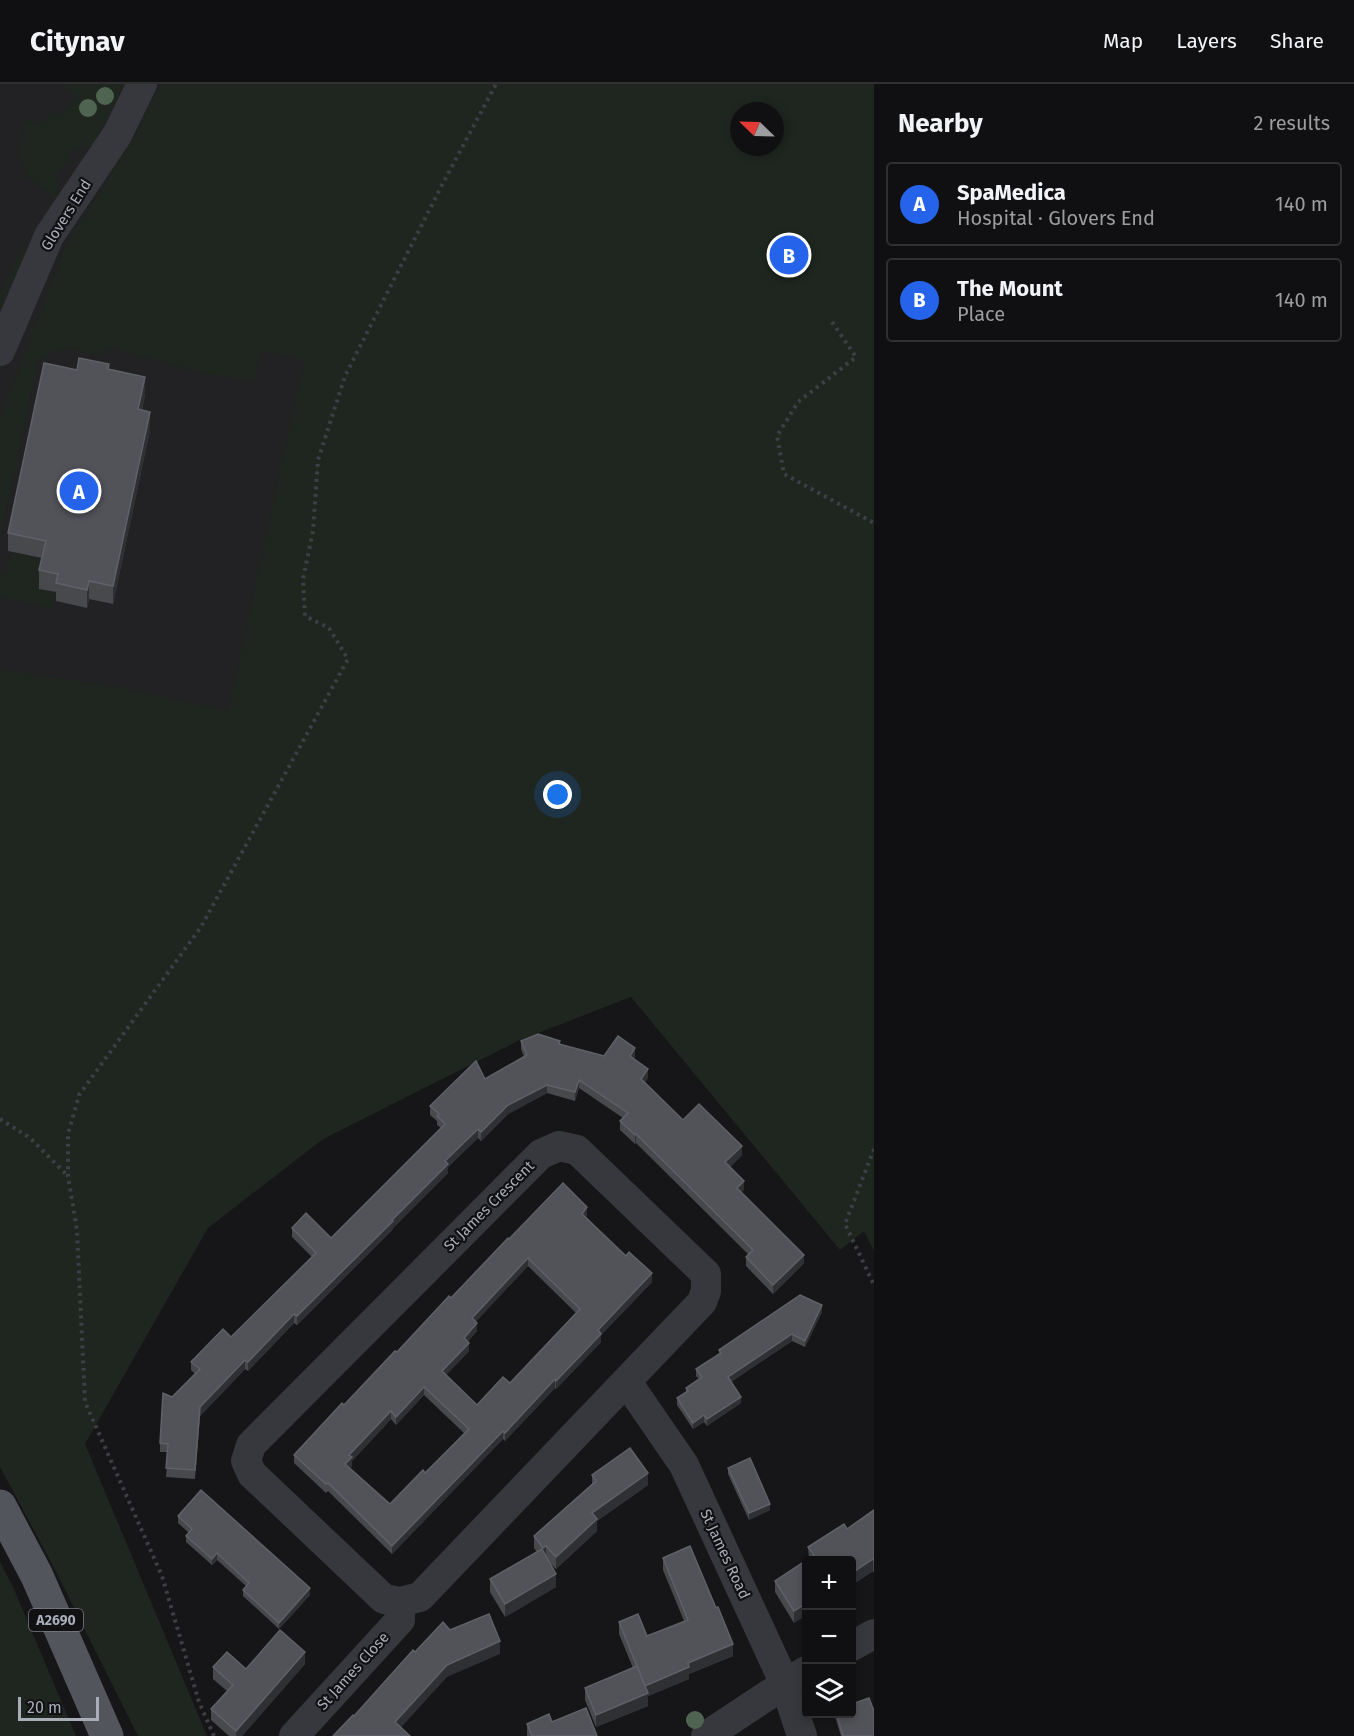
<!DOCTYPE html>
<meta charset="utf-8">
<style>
:root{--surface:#101012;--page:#1e1e20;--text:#f1f3f6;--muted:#9c9d9f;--line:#303032;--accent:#2563eb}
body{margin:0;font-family:"Fira Sans",sans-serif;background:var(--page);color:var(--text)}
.controls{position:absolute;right:18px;bottom:18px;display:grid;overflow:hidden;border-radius:6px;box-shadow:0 3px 9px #0003}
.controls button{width:54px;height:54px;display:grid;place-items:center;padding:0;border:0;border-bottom:2px solid var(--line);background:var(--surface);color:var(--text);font:30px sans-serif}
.compass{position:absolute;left:730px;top:18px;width:54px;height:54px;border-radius:50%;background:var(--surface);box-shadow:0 3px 9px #0003;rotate:293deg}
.scale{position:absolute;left:18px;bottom:15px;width:81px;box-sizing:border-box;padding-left:6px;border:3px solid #a8adb8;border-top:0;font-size:16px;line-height:21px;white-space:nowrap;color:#a8adb8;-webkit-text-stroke:4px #111113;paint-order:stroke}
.you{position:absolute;left:558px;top:711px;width:21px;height:21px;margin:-15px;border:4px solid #fff;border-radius:50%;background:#1a73e8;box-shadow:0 0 0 9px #1a73e833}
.badge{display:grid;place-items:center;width:39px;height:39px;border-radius:50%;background:var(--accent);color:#fff;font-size:20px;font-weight:700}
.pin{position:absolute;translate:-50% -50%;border:3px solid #fff;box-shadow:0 2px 6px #0006}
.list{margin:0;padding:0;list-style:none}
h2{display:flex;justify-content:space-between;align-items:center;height:78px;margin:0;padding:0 24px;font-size:26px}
h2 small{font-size:20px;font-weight:400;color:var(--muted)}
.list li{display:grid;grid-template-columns:39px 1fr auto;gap:18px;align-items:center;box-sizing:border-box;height:84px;margin:0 12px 12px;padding:0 12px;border:2px solid var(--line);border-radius:6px}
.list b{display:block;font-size:22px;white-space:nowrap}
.list p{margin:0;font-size:20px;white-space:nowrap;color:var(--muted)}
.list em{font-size:20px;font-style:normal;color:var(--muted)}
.icon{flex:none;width:33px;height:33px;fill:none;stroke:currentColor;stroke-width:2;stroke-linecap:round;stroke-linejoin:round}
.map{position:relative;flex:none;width:874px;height:1652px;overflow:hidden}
header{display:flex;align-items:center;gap:36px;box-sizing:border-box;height:84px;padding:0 30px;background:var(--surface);border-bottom:2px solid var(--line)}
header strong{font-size:28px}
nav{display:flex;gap:33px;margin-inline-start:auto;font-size:21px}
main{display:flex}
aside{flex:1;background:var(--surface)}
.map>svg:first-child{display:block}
.built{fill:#222225}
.green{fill:#1e261f;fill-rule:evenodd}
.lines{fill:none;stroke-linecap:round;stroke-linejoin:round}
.path{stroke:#3d3f44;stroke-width:4;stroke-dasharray:3 4.5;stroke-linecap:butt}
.minor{stroke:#37383d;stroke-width:30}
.major{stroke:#53555c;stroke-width:33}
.tree{fill:#506452}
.wall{fill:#47494d;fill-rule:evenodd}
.shaded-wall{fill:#2f3033}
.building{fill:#525359;stroke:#5f6168;stroke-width:1.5;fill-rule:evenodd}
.labels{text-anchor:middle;stroke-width:4.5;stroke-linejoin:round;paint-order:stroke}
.shield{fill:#111113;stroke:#7b7e86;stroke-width:1.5}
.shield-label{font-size:14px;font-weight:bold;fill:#a8adb8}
.street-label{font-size:15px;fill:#a8adb8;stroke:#111113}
</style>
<header>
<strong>Citynav</strong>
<nav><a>Map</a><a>Layers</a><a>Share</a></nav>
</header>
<main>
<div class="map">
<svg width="874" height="1652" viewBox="0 0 874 1652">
<rect width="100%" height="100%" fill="#161618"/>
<!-- built -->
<path class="built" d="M0 0H483L227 655 0 998Z"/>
<!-- green -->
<g class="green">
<path d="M61 0H125L94 62 76 65 57 92 58 111 55 115 27 92 18 67 24 36 42 40 52 27 58 32 77 13Z"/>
<path d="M161 0H874V1167L864 1147 840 1166 631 913 520 956 323 1055 208 1144 85 1360 207 1652H138L52 1480 0 1383V585L118 603 228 627 304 276 261 267 254 299 187 285 111 264 98 272 73 266 53 267 38 279 0 455V333L66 161 132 58ZM739 27H775V63H739Z"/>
<path d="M23 159 26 167 0 227V210Z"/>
<path d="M13 468 46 475 58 509 53 525 0 513V492L6 486Z"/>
<path d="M0 1478 13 1503 76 1652H0Z"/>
</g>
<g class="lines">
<!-- path -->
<g class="path">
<path d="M832 238 856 273 798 318 777 352 784 390 874 439"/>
<path d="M0 1035 30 1054 67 1091"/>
<path d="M874 1065 845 1140 874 1201"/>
<path d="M214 1652 199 1618 162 1492 85 1318 77 1146 68 1092V1050L79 1011 201 843 348 575 329 544 305 532 303 495 313 447 318 376 345 292 441 103 496 0"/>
</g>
<!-- minor -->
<g class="minor">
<path d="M0 267 49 152 117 51 142 0"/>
<path d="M559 1062 577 1066 706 1190V1207L702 1218 420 1513 400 1518 384 1515 252 1390 246 1377 251 1361 541 1070Z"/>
<path d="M627 1298 684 1381 785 1600 802 1652"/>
<path d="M852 1562 874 1550"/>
<path d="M294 1652 400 1536V1518"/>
<path d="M706 1652 785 1600 806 1587"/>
</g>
<!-- major -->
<path class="major" d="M0 1422 37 1492 107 1652"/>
</g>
<!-- trees -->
<g class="tree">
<circle cx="105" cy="12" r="9"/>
<circle cx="88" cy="24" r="9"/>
<circle cx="695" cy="1636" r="9"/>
</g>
<!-- wall -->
<g class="wall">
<path d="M77 286H109L145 311 142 326 150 346 113 520 89 515 87 524 56 517V508L39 505V486L42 474 8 467V449Z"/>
<path d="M521 957 560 960 604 972 635 973 634 975 648 994 645 998 683 1036 742 1071 730 1083 744 1106 741 1108 804 1179 773 1210 746 1182V1173L748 1170 636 1059 635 1060 620 1046V1037L623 1034 579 1004 575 1017 547 1009 508 1030 481 1057 478 1054 448 1083V1089L393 1144V1145L297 1241 294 1239 248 1287 245 1285 200 1332 195 1395 166 1393 168 1368H160V1359L172 1313 195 1290 191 1286V1278L231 1253 312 1173 292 1153V1144L331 1154 441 1044 437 1041V1037L430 1031V1022L485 995 524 973 521 965Z"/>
<path d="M587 1132 586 1133 652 1198 601 1251V1258L556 1305 555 1304 505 1357 503 1355 392 1470 328 1407 326 1409 294 1379V1371L509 1155ZM528 1182 576 1229 510 1299 477 1321 446 1291 469 1267 468 1257 477 1247 476 1237ZM424 1311 464 1349 425 1389 390 1420 350 1384 352 1382V1377L391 1335 396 1341Z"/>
<path d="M822 1228 805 1263 792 1257 731 1298 741 1319 707 1342 704 1338 693 1345 677 1321V1314L686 1309V1304L699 1295 696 1292V1285L719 1270V1266Z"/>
<path d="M728 1384 770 1426 749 1436 728 1390Z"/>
<path d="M592 1391 648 1401 597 1437V1447L556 1485 549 1478 556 1503 505 1533 490 1508V1495L537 1468 534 1464V1452L592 1400Z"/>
<path d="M874 1426V1489L873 1487 852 1501V1476L794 1539 775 1508V1497L809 1475 808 1463 847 1445Z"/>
<path d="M178 1432 310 1511 279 1545 243 1512V1506L246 1502 217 1476 212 1481 186 1458V1452L189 1449 178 1439Z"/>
<path d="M663 1474 733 1572 689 1590V1595L648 1612V1622L596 1643 585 1616V1604L633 1584 619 1550V1538L647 1552 684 1537 663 1486Z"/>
<path d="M305 1580 242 1652H229L211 1636V1625L227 1607 213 1595V1583L246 1585Z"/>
<path d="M834 1629H852L874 1652H841Z"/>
<path d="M552 1638 597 1652H527V1640Z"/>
</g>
<!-- shaded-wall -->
<g class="shaded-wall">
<path d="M145 293V311L138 344V325Z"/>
<path d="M150 328V346L113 520V502Z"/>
<path d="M89 497V515L87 524V506Z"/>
<path d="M635 964V973L630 981V972Z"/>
<path d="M648 985V994L641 1003V995Z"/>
<path d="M579 996V1004L575 1017V1008Z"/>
<path d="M547 1001V1009L508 1030 481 1057V1048L508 1021Z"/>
<path d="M478 1045V1054L448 1083V1089L297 1241V1232L392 1136 445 1077Z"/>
<path d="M636 1050V1059L635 1060V1051Z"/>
<path d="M742 1062V1071L725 1087V1078Z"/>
<path d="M744 1097V1106L737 1113V1104Z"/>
<path d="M587 1123V1132L582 1138V1130Z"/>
<path d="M804 1171V1179L773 1210V1201Z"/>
<path d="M528 1174V1182L472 1242V1234Z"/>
<path d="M652 1189V1198L601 1251V1258L556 1305V1297L598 1246Z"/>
<path d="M822 1221V1228L805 1263V1257Z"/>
<path d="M294 1230V1239L248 1287V1278Z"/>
<path d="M477 1239V1247L464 1262V1254Z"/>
<path d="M792 1250V1257L728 1300V1293Z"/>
<path d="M469 1259V1267L442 1295V1287Z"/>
<path d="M245 1276V1285L200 1332 195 1395 200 1323Z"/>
<path d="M555 1295V1304L505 1357V1349Z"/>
<path d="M424 1303V1311L396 1341V1333Z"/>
<path d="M741 1313V1319L707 1342V1335Z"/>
<path d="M391 1327V1335L352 1377V1382L345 1388V1380L349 1371Z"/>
<path d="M704 1331V1338L693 1345V1339Z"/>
<path d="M503 1347V1355L392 1470V1462Z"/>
<path d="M648 1389V1401L597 1437V1447L556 1485V1473L592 1429Z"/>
<path d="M770 1420V1426L749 1436V1429Z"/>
<path d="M546 1462V1474L543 1476V1464Z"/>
<path d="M217 1469V1476L212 1481V1475Z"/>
<path d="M873 1475V1487L852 1501V1489Z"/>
<path d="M556 1490V1503L505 1533V1520Z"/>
<path d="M310 1504V1511L279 1545V1539Z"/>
<path d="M807 1519V1531L794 1539V1527Z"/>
<path d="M500 1557V1570L447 1593 395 1650V1638L447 1581Z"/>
<path d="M733 1560V1572L689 1590V1595L648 1612V1622L596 1643V1631L645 1602 688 1579Z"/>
<path d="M305 1568V1580L242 1652H236V1647Z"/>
</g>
<!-- building -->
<g class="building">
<path d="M79 274 109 280 108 285 145 293 138 325 150 328 113 502 89 497 87 506 56 499 58 490 39 486 46 457 8 449 44 279 77 286Z"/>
<path d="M538 950 560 957 559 960 604 972 618 952 635 964 630 972 648 985 641 995 683 1036 699 1020 742 1062 725 1078 744 1097 737 1104 804 1171 773 1201 746 1173 753 1166 636 1050 635 1051 620 1037 628 1029 579 996 575 1008 547 1001 508 1021 481 1048 478 1045 445 1077 448 1080 392 1136 393 1137 297 1232 294 1230 248 1278 245 1276 200 1323 195 1386 166 1384 168 1360 160 1359 163 1309 172 1313 200 1285 191 1278 223 1245 231 1253 316 1169 292 1144 306 1129 331 1154 445 1040 437 1032 439 1030 430 1022 476 977 485 995 527 971 521 957Z"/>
<path d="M563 1099 587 1123 582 1130 626 1172 629 1168 652 1189 598 1246 601 1250 556 1297 555 1295 505 1349 503 1347 392 1462 328 1399 326 1400 294 1371 342 1319 344 1321 395 1267 397 1268 449 1212 451 1214 508 1154 509 1155ZM528 1174 580 1225 510 1299 503 1293 477 1321 442 1287 469 1259 464 1254 477 1239 472 1234ZM424 1303 469 1345 425 1389 423 1386 390 1420 345 1380 352 1373 349 1371 391 1327 396 1333Z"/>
<path d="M800 1211 822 1221 805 1257 792 1250 728 1293 741 1313 707 1335 704 1331 693 1339 677 1314 688 1307 686 1304 702 1293 696 1285 721 1269 719 1266Z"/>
<path d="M630 1364 648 1389 592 1429 597 1435 556 1473 546 1462 543 1464 534 1452 596 1397 592 1391Z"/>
<path d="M750 1374 770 1420 749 1429 728 1384Z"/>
<path d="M201 1406 310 1504 279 1539 243 1506 249 1499 217 1469 212 1475 186 1452 192 1445 178 1432Z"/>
<path d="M874 1426V1477L873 1475 852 1489V1476H807V1519L794 1527 775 1497 814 1471 808 1463 844 1440 847 1445Z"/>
<path d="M690 1462 716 1524 718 1523 733 1560 688 1579 689 1583 645 1602 619 1538 638 1530 647 1552 688 1536 663 1474Z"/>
<path d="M542 1465 556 1490 505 1520 490 1495Z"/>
<path d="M489 1530 500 1557 447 1581 395 1638 410 1652H333L353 1631 354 1632 413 1566 415 1568 443 1538 450 1546Z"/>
<path d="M280 1546 305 1568 236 1647 211 1625 233 1601 213 1583 227 1568 246 1585Z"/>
<path d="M637 1582 648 1609 596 1631 585 1604Z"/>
<path d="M869 1614 874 1627V1652H843L836 1629H852V1620Z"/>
<path d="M586 1624 597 1652H532L527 1640 549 1630 552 1638Z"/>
</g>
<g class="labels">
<!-- shield labels -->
<rect class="shield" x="29" y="1525" width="54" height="22" rx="4.5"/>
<g class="shield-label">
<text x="56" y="1541">A2690</text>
</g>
<!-- street labels -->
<g class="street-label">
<text transform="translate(66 131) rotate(-58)" y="5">Glovers End</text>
<text transform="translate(489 1122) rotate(-45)" y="5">St James Crescent</text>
<text transform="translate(725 1470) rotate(65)" y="5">St James Road</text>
<text transform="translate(353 1587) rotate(-48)" y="5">St James Close</text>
</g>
</g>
</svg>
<div class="controls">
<button>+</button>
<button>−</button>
<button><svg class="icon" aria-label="layers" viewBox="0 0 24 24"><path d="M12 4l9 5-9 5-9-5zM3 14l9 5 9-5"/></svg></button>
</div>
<svg class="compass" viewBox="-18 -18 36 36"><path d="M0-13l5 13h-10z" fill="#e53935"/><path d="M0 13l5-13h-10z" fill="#9c9d9f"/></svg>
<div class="scale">20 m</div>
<div class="you"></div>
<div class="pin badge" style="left:79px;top:407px">A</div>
<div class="pin badge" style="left:789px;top:171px">B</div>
</div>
<aside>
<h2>Nearby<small>2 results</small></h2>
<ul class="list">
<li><span class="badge">A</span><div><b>SpaMedica</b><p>Hospital · Glovers End</p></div><em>140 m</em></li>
<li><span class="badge">B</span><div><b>The Mount</b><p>Place</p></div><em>140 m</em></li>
</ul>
</aside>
</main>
